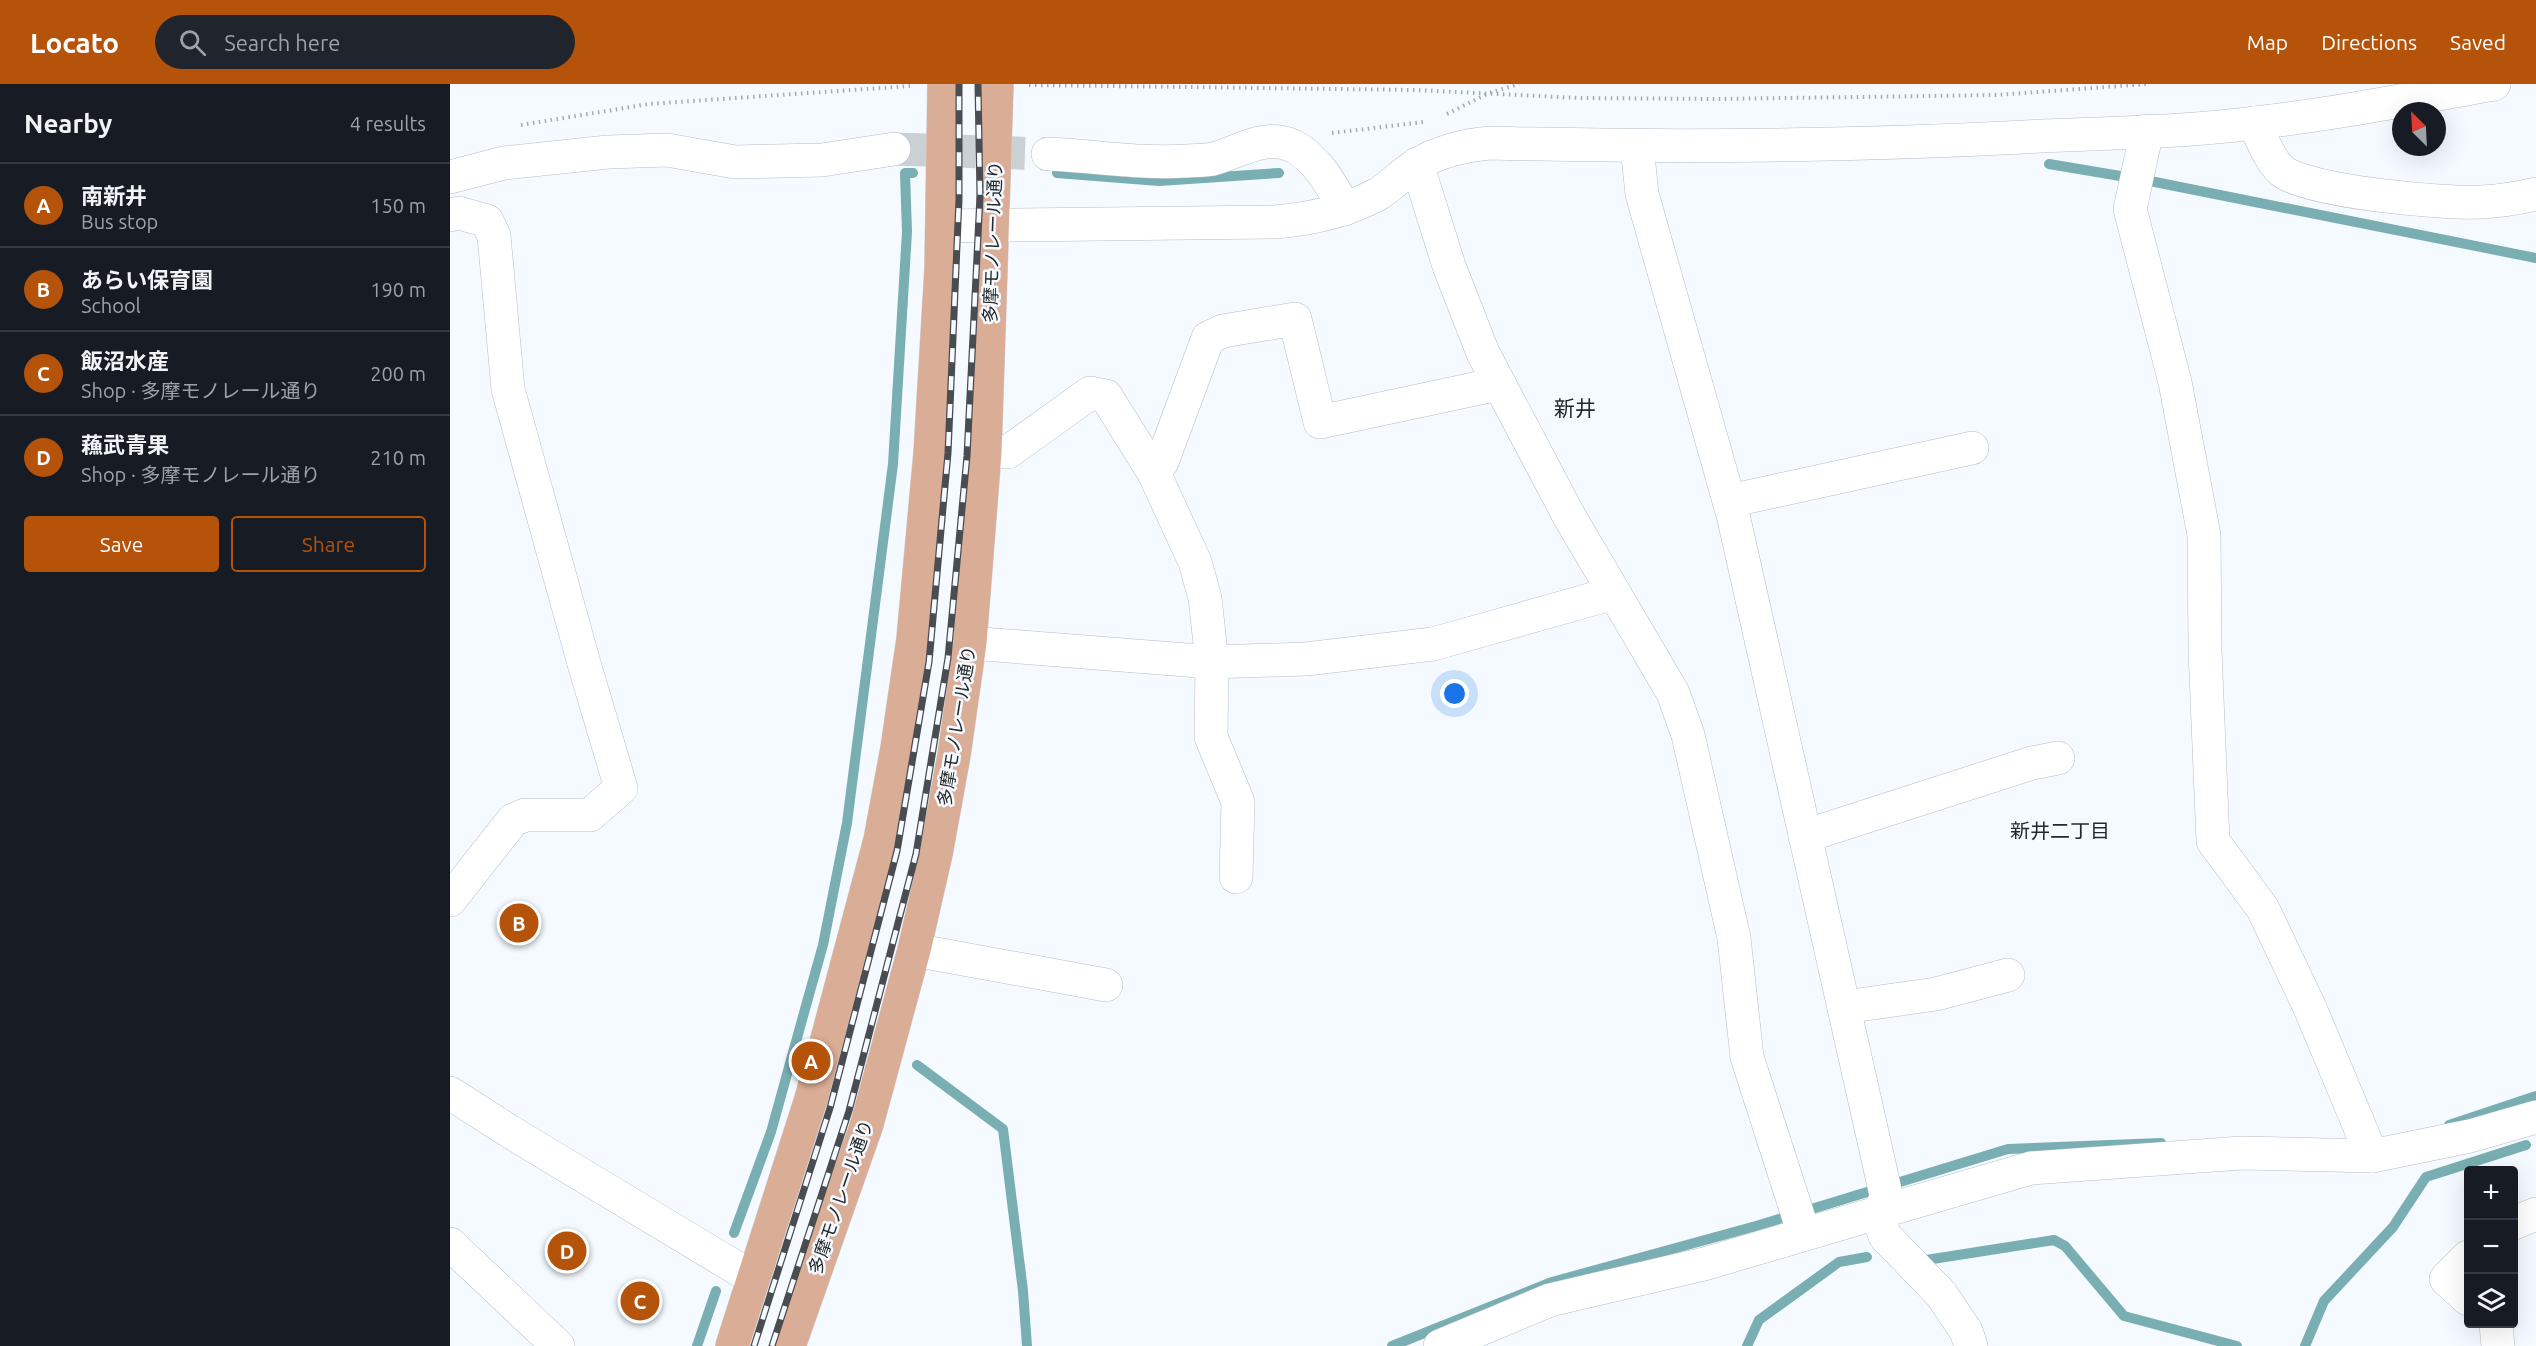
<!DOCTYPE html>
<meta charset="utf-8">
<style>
:root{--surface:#171b24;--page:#20242c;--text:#f1f3f6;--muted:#9ea1a6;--line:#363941;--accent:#b45309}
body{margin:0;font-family:Ubuntu,"Noto Sans JP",sans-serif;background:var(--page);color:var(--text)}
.controls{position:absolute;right:18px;bottom:18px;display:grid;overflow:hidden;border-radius:6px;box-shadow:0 6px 24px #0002}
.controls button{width:54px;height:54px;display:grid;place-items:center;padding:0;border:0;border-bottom:2px solid var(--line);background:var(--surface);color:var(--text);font:30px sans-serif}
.compass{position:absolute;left:1942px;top:18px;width:54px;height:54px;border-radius:50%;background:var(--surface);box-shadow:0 6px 24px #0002;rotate:336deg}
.you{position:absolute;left:1005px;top:610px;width:21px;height:21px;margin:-15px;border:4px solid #fff;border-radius:50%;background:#1a73e8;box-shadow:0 0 0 9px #1a73e833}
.badge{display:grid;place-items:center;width:39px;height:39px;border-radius:50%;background:var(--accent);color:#fff;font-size:20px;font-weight:700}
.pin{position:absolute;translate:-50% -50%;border:3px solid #fff;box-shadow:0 2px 6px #0006}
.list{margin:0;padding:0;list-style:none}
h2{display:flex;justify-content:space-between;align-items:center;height:78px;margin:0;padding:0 24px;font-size:26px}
h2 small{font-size:20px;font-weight:400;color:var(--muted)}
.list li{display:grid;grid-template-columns:39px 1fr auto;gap:18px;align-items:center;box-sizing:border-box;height:84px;padding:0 24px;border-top:2px solid var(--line)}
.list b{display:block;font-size:22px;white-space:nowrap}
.list p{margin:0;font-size:20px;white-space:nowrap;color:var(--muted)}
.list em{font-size:20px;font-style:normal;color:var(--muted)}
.actions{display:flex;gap:12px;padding:18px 24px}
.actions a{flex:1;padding:14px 0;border:2px solid var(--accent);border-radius:6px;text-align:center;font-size:21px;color:var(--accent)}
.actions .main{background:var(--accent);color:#fff}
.icon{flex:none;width:33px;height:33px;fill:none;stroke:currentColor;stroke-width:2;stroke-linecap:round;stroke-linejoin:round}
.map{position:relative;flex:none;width:2086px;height:1262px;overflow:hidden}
header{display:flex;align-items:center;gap:36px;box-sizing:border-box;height:84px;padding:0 30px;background:var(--accent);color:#fff}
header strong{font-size:28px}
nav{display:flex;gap:33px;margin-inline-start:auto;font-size:21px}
.search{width:420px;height:54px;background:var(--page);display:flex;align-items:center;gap:15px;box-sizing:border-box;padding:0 21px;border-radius:33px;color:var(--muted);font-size:22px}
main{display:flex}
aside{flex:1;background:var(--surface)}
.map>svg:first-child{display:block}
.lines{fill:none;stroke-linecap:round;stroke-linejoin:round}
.stream{stroke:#79afb2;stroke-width:10}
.minor-tunnel{stroke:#cbd0d5;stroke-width:33;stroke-dasharray:33 16;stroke-linecap:butt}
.minor-casing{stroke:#b4bec5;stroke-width:34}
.major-casing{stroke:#d3d4d5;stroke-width:34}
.path{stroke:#a5aaae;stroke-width:4;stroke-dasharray:1.5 4.5;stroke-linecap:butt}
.minor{stroke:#fff;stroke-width:33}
.major{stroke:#daad97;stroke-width:33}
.rail-casing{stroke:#494d51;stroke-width:7}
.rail{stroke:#f4faff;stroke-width:4.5;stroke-dasharray:14;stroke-linecap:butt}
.labels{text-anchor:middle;stroke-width:5;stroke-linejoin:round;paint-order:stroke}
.street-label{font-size:18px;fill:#25292c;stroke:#f4faff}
.neighbourhood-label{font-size:20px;fill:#25292c;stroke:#f4faff}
.quarter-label{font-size:21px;fill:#25292c;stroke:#f4faff}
</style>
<header>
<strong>Locato</strong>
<div class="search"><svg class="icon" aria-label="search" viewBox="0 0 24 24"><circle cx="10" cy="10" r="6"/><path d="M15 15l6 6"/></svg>Search here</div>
<nav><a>Map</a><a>Directions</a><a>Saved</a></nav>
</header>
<main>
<aside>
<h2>Nearby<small>4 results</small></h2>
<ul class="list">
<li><span class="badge">A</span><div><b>南新井</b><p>Bus stop</p></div><em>150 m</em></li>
<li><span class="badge">B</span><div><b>あらい保育園</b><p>School</p></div><em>190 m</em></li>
<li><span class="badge">C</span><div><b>飯沼水産</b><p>Shop · 多摩モノレール通り</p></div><em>200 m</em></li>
<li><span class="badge">D</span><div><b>蘓武青果</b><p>Shop · 多摩モノレール通り</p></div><em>210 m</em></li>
</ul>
<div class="actions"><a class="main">Save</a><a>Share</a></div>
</aside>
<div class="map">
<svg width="2086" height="1262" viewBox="0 0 2086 1262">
<rect width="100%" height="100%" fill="#f4faff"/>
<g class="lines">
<!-- stream -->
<g class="stream">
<path d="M1599 80 1700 97 2086 174"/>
<path d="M607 89 709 97 829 89"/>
<path d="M467 981 553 1045 573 1207 577 1262"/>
<path d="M1999 1041 2086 1012"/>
<path d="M284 1149 321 1048 357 918 373 861 397 739 443 380 457 148 455 89H463"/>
<path d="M1476 1176 1604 1156 1615 1162 1674 1232 1787 1262"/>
<path d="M247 1262 266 1207"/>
<path d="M942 1262 1102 1198 1306 1142 1558 1065 1711 1059"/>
<path d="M1297 1262 1309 1236 1389 1178 1417 1173"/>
<path d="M1855 1262 1874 1217 1943 1143 1976 1093 2076 1061"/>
</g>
<!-- minor-tunnel -->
<path class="minor-tunnel" d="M444 65 598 70"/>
<!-- minor casing -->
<g class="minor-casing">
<g id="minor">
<path d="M1804 39C1812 54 1819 76 1832 87 1859 108 1995 120 2031 118 2050 117 2068 114 2086 110"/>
<path d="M1697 47 1680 125 1725 298 1754 451 1755 566 1763 757 1813 825 1860 924 1922 1072 2020 1052 2086 1033"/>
<path d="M1187 62 1192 110 1283 431 1437 1115 1427 1129 1581 1084 1792 1069 1922 1072"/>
<path d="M598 70C644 72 690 80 736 77 745 76 755 77 763 75 790 68 814 49 843 62 868 75 882 102 895 125"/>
<path d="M967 80 999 182 1033 269 1119 432 1223 609 1238 651 1284 854 1297 973 1354 1150"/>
<path d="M0 93 54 79 158 68 217 66 285 78 372 76 444 65"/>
<path d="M0 131 9 129 37 137 44 152 58 305 135 583 171 704 140 731H75L63 736 0 816"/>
<path d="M492 142 825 138C861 135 895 128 928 110 941 102 952 90 965 82 986 68 1016 61 1040 59 1224 64 1408 62 1592 52 1663 49 1734 48 1804 39 1885 30 1965 14 2044 0"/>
<path d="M535 368H558L640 309 656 312 704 389 745 478 755 514 762 578 761 653 788 718 786 793"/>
<path d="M704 389 712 378 758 254 773 247 845 235 870 338 1048 300"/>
<path d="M1279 417 1522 364"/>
<path d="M520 559 762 578 856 575 983 560 1164 509"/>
<path d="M1355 752 1582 679 1608 674"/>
<path d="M464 866 656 901"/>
<path d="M1394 923 1486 910 1558 891"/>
<path d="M0 1009 59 1047 303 1194"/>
<path d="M2064 1139 2086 1130"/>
<path d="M0 1160 108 1262"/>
<path d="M2018 1173 1996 1195 2018 1215"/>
<path d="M2046 1240 2048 1262"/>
<path d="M990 1262 1100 1216 1254 1180 1427 1129 1435 1152 1491 1210 1516 1247 1521 1262"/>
</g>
</g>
<!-- major casing -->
<g class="major-casing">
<g id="major">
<path d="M282 1262 361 1015 430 756 447 664 463 555 480 369 491 185 494 0"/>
<path d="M339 1262 417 1040 464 866 486 770 504 671 520 559 535 368 547 0"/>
</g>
</g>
<!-- path -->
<g class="path">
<path d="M579 1 965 6 1130 14 1267 15 1547 11 1697 0"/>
<path d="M997 30 1039 9 1069 0"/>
<path d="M71 41 199 20 460 2"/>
<path d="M882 49 973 38"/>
</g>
<!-- minor -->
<use href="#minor" class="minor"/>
<!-- major -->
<use href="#major" class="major"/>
<!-- rail casing -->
<g class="rail-casing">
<g id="rail">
<path d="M304 1262 380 1024 447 767 479 578 498 369 509 115V0"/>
<path d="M322 1262 399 1027 466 770 498 574 517 372 530 112 528 0"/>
</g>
</g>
<!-- rail -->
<use href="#rail" class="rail"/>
</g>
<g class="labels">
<!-- street labels -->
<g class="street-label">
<text transform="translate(543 158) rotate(-88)" y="6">多摩モノレール通り</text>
<text transform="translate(507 642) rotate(-81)" y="6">多摩モノレール通り</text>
<text transform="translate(391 1113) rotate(-71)" y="6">多摩モノレール通り</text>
</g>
<!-- neighbourhood labels -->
<g class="neighbourhood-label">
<text x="1610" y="754">新井二丁目</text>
</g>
<!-- quarter labels -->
<g class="quarter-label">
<text x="1125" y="332">新井</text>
</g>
</g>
</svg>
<div class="controls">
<button>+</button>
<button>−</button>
<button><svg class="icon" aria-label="layers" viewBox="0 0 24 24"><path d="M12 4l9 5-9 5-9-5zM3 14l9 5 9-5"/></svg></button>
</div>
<svg class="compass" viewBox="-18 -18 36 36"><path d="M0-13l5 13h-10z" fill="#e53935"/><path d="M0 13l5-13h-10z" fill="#9ea1a6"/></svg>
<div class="you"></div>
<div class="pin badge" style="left:361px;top:977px">A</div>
<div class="pin badge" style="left:69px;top:839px">B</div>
<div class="pin badge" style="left:190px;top:1217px">C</div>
<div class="pin badge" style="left:117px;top:1167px">D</div>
</div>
</main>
